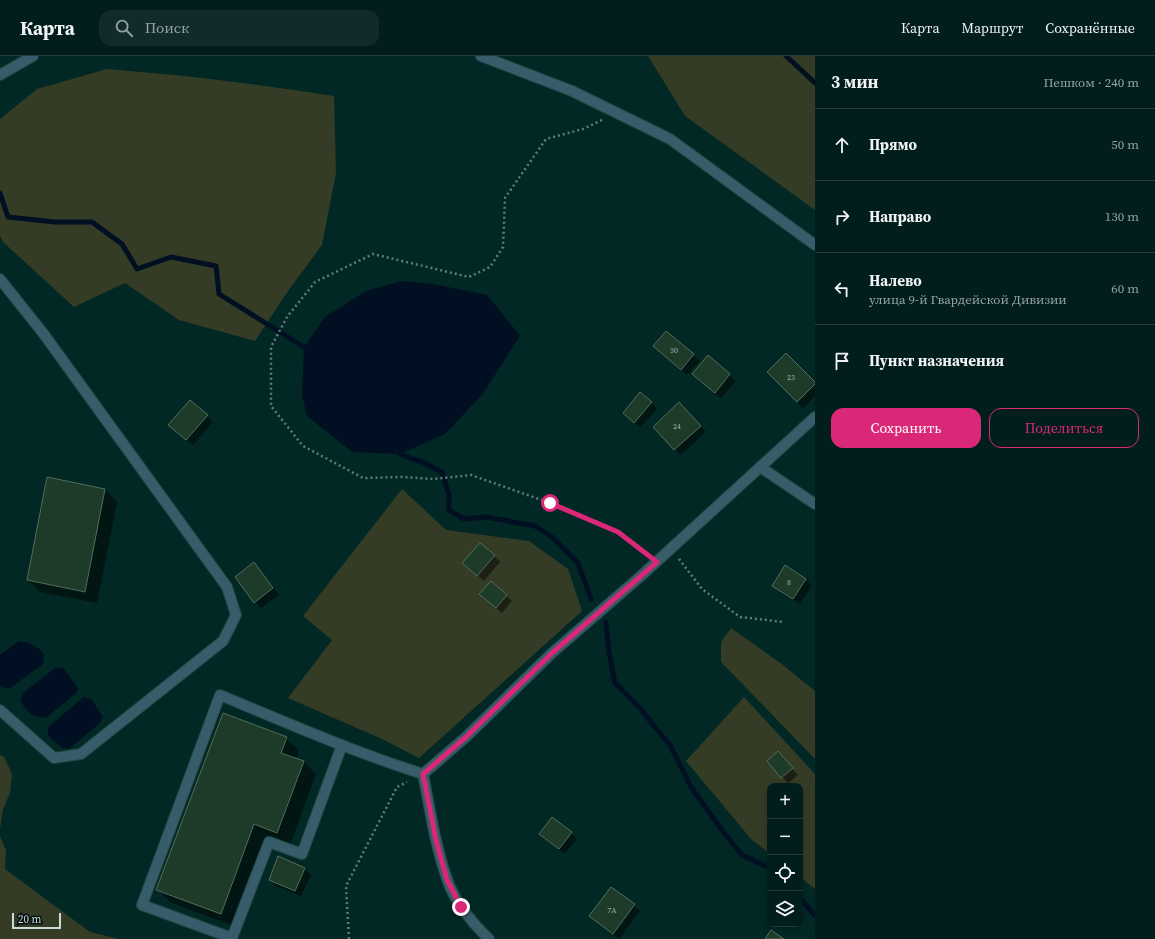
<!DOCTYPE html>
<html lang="ru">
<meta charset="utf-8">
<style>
:root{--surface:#021e1c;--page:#102b29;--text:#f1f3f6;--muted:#96a2a3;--line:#233c3b;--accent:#db2777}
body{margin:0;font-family:"Source Serif 4",serif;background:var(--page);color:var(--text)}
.controls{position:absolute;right:12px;bottom:12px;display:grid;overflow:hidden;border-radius:8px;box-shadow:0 2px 6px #0003}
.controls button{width:36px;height:36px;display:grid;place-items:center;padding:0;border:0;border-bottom:1px solid var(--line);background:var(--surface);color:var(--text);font:20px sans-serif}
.scale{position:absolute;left:12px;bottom:10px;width:49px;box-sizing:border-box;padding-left:4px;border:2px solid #c7dbd8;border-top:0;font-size:11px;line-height:14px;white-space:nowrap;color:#c7dbd8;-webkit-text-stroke:3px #020e0d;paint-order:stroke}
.stop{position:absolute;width:12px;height:12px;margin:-9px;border:3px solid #db2777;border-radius:50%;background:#fff}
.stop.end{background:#db2777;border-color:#fff;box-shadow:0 1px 4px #0008}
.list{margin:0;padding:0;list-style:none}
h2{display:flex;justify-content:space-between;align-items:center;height:52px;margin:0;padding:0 16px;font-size:17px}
h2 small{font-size:13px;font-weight:400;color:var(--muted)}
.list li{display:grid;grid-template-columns:26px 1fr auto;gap:12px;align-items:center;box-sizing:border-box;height:72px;padding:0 16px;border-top:1px solid var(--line)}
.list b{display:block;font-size:15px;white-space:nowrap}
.list p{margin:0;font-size:13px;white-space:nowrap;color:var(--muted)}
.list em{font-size:13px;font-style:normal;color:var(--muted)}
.actions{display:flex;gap:8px;padding:12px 16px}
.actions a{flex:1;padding:9px 0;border:1px solid var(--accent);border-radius:12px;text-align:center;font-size:14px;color:var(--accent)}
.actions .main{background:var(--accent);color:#fff}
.icon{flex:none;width:22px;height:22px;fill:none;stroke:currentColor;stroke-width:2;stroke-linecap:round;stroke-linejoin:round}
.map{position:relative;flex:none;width:815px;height:883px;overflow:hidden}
header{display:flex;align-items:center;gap:24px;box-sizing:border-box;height:56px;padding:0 20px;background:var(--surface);border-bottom:1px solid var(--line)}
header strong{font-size:19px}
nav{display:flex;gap:22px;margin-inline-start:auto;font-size:14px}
.search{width:280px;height:36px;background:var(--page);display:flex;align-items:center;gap:10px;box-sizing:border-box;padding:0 14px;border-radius:12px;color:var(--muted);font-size:15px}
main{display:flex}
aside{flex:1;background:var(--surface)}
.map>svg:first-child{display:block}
.green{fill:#343c25}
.water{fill:#000f22}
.shadow{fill:#0007}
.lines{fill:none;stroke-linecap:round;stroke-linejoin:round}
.stream{stroke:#000f22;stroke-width:5}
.building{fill:#1e3a29;stroke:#536d5b}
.minor-casing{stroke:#224542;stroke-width:12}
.path{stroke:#5f7d7a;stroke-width:2.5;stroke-dasharray:2 3;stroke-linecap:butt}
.minor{stroke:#365d69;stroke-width:10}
.route{stroke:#db2777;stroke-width:5}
.labels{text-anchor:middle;stroke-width:3;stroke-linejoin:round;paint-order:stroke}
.number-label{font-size:8px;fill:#9db3ac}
</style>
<header>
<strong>Карта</strong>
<div class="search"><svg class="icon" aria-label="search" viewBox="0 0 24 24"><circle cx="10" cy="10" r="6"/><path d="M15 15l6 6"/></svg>Поиск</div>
<nav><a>Карта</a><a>Маршрут</a><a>Сохранённые</a></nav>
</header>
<main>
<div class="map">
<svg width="815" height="883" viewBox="0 0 815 883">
<rect width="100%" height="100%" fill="#022825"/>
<!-- green -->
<g class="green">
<path d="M648 0H815V154L685 60Z"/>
<path d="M107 13C183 19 259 28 334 40L336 117 322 189 288 235 255 285 179 264 125 227 74 251 3 186 0 180V63L37 33Z"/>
<path d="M402 433 446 474 529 485 568 513 582 555 419 702 382 683 288 642 332 584 303 560Z"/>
<path d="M731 572 783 609 815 635V703L721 606V586Z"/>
<path d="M744 641 815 718V833L800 821V730H770V798L752 784 686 705Z"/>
<path d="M0 699 4 701 12 718 10 737 3 753 0 773Z"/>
<path d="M0 780 6 795 5 813 90 876 119 883H0Z"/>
</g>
<!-- water -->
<g class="water">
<path d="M402 225 433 228 487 239 520 280 482 339 445 378 400 398 352 396 307 360 302 339 304 291 325 261 366 235Z"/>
<path d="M19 585C27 586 43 591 44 601 44 604 43 606 43 608L9 633 1 631 0 630V599Z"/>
<path d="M55 612H63L79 633 76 637 46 662C31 661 28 656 20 645L23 637Z"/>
<path d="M84 641 92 644 103 661 99 668 69 693 61 691 48 680V671Z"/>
</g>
<!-- shadow -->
<g class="shadow">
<path d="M666 276 700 305 687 319 654 290Z"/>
<path d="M708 301 736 325 721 342 699 324Z"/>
<path d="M768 316 815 327V340L803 352Z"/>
<path d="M651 346 657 353 640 372 630 363Z"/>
<path d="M685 354 706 376 681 399 654 371Z"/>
<path d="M207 360 213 366 193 389 176 375Z"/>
<path d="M105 433 117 446 97 547 40 536 28 524Z"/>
<path d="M494 500 500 506 484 525 470 513Z"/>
<path d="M254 508 279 539 261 552 255 546Z"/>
<path d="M785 511 806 524 812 530 800 548 780 536 773 529Z"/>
<path d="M506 539 512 545 502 557 487 544Z"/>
<path d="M286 682 299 695 296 703 304 706 316 718 290 789 267 780 233 870 170 846 158 834Z"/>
<path d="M784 703 798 719 788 727 782 721Z"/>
<path d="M571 777 577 783 565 798 540 778Z"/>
<path d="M304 812 311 819 301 840 276 830 270 823Z"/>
<path d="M612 832 640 855 619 883 591 860Z"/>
</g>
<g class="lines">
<!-- stream -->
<g class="stream">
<path d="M786 0 815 27"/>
<path d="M0 137 8 161 55 166H92L122 188 137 213 171 201 216 210 219 238 304 291 307 295"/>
<path d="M396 393 400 398 424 407 442 416 449 439V454L464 463 486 461 535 470 552 481 578 507 591 543"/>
<path d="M606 566 609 596 615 627 640 652 654 670 670 689 691 731 724 777 742 799 770 812"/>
<path d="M800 842 815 860"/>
</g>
</g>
<!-- building -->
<g class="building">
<path d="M666 275 694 298 681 314 653 290Z"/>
<path d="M786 297 815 326V328L797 346 767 316Z"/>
<path d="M708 299 730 318 715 337 692 318Z"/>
<path d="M640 336 652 346 634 367 623 357Z"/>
<path d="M190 344 208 359 186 384 168 369Z"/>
<path d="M679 346 701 370 674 394 653 371Z"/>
<path d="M47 421 105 433 85 536 27 524Z"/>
<path d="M480 487 495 499 477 520 462 507Z"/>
<path d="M254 506 273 532 254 547 235 521Z"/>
<path d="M785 509 806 523 793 543 772 530Z"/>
<path d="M491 525 507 539 496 552 479 538Z"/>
<path d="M223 657 287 681 281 697 304 705 277 777 254 768 221 858 156 834Z"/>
<path d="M778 695 793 712 781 722 767 705Z"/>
<path d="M552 761 572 776 559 793 539 778Z"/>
<path d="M278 800 305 812 295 835 269 824Z"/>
<path d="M611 831 635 848 613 878 589 860Z"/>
<path d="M771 874 784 883H765Z"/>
</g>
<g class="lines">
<!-- minor casing -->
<g class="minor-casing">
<g id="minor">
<path d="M481 0 572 35 670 83 815 189"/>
<path d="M0 19 33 0"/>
<path d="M0 223 43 277 227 531 236 559 223 585 81 698 54 702 0 654"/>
<path d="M760 411 815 448"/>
<path d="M342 689 302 798 269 786 232 882 142 849 220 639C287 667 354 696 423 718"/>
<path d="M423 718 466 681 552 597 642 519 815 361"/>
<path d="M423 718C430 753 435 789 447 823 454 845 473 868 489 883"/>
</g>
</g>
<!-- path -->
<g class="path">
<path d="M602 64 583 73 546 83 505 142 503 191 490 211 469 221 373 198 315 226 287 261 271 291V350L303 390 363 422 402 421 433 423 471 419 550 447 618 476 647 498"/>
<path d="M679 503 702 533 740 561 784 566"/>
<path d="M349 883 346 830 397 731 407 726"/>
</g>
<!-- minor -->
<use href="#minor" class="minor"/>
</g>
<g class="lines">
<!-- route -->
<path class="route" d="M461 851 447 824 436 784 423 718 466 681 552 597 657 506 618 476 550 447"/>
</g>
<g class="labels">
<!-- number labels -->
<g class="number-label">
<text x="674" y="297">30</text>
<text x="791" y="324">23</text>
<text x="677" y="373">24</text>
<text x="789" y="529">8</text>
<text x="612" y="857">7А</text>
</g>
</g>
</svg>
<div class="controls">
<button>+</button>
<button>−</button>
<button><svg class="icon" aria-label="locate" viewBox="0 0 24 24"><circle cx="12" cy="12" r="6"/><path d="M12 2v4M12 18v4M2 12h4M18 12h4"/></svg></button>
<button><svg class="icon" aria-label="layers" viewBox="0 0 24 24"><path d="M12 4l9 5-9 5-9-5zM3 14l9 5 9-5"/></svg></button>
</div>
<div class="scale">20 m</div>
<div class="stop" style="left:550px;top:447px"></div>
<div class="stop end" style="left:461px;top:851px"></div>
</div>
<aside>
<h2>3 мин<small>Пешком · 240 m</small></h2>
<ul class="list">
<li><svg class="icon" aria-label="ahead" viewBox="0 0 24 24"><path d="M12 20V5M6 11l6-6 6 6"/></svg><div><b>Прямо</b></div><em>50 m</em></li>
<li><svg class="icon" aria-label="right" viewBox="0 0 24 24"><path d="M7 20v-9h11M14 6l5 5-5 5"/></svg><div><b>Направо</b></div><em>130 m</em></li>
<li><svg class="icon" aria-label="left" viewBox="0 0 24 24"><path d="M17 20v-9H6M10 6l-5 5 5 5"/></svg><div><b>Налево</b><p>улица 9-й Гвардейской Дивизии</p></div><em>60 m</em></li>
<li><svg class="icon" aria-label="arrive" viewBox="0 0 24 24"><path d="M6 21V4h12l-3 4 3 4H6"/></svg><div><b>Пункт назначения</b></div></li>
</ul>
<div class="actions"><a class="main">Сохранить</a><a>Поделиться</a></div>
</aside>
</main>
